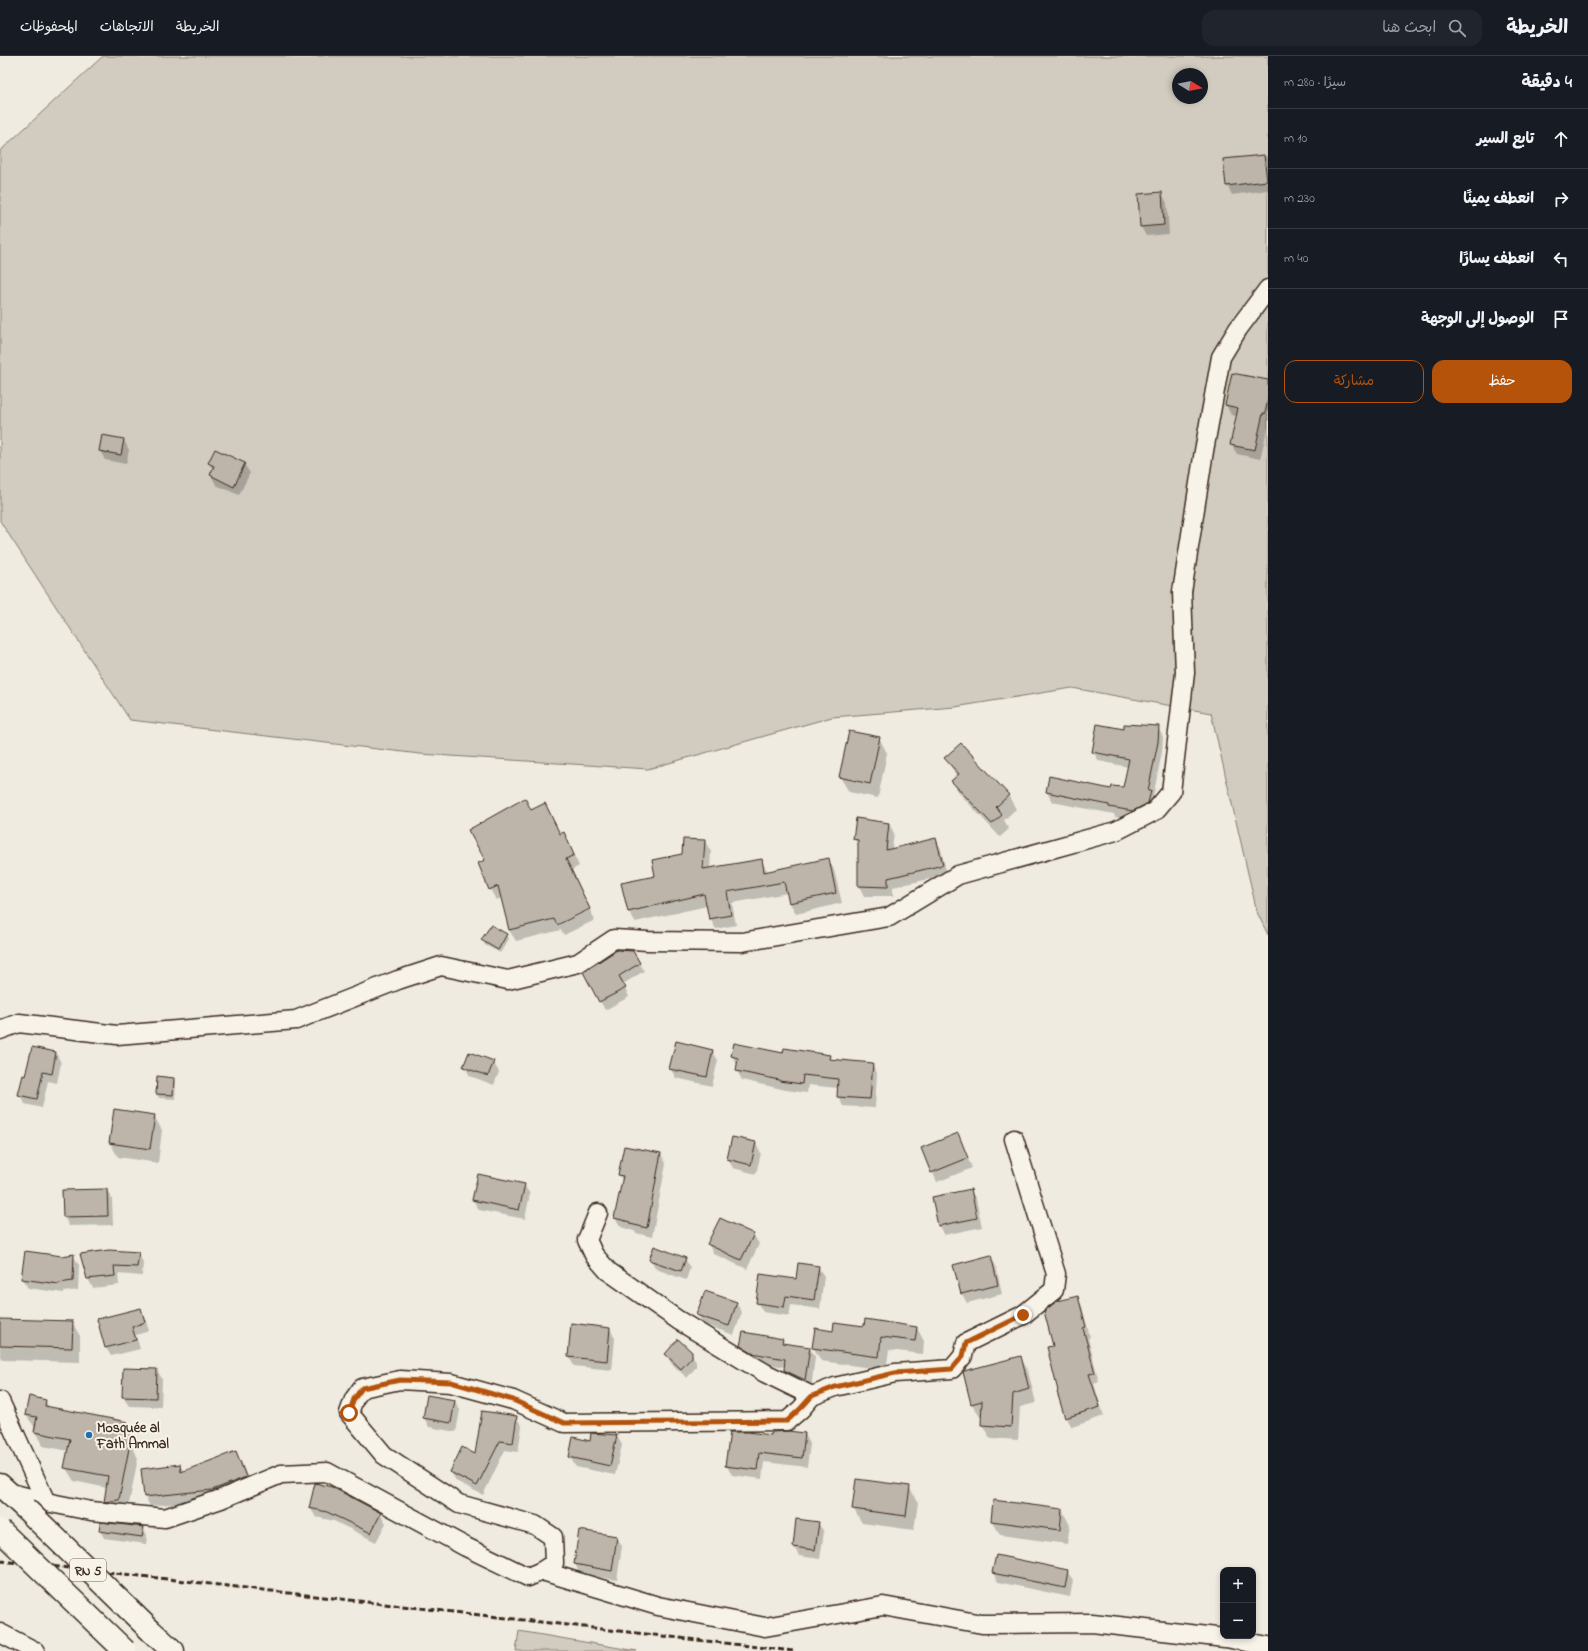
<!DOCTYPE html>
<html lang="ar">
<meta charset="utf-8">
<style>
:root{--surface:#171b24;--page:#20242c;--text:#f1f3f6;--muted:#9ea1a6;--line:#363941;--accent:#b45309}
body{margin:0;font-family:"Indie Flower","Playpen Sans Arabic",sans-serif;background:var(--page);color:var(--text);direction:rtl}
.controls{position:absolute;right:12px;bottom:12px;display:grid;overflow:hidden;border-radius:8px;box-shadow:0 2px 6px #0003}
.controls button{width:36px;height:36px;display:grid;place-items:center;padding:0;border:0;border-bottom:1px solid var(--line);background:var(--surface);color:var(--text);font:20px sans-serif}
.compass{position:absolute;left:1172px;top:12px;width:36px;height:36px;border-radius:50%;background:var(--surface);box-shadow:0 2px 6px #0003;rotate:100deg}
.stop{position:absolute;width:12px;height:12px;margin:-9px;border:3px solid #b45309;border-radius:50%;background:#fff}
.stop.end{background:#b45309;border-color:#fff;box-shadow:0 1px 4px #0008}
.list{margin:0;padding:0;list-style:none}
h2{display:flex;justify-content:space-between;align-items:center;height:52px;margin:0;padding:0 16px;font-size:17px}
h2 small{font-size:13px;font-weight:400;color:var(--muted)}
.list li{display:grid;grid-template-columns:26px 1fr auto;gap:12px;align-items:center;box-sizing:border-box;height:60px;padding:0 16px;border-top:1px solid var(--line)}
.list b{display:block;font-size:15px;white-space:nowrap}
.list em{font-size:13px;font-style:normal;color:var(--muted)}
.actions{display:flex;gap:8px;padding:12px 16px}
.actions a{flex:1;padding:9px 0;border:1px solid var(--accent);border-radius:12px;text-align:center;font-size:14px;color:var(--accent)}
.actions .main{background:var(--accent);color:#fff}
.icon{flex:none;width:22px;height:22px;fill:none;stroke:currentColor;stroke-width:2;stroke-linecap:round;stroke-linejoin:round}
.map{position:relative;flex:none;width:1268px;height:1595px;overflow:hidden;direction:ltr}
header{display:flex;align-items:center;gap:24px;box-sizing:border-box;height:56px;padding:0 20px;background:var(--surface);border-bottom:1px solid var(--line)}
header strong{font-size:19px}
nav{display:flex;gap:22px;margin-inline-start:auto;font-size:14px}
.search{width:280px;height:36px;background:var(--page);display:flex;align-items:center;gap:10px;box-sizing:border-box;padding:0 14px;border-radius:12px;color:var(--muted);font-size:15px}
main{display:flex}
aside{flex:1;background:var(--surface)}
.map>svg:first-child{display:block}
.green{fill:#d1cbc0;stroke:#867a6f;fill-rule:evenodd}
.shadow{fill:#0003}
.building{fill:#bdb5aa;stroke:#3b2a1e}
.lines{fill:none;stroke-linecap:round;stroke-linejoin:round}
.minor-casing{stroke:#3b2a1e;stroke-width:21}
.trunk-casing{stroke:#3b2a1e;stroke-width:25}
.minor{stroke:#f7f3e8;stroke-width:18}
.trunk{stroke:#f7f3e8;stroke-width:22}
.rail{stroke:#3b2a1e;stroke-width:3;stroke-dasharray:6 3;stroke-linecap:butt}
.trunk-bridge-casing{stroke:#3b2a1e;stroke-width:25;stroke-linecap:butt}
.trunk-bridge{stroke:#f7f3e8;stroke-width:22}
.route{stroke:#b45309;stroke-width:5}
.poi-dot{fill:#1f6fb2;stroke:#f7f3e8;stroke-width:1.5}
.labels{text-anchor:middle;stroke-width:4;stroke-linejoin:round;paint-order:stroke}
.shield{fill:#f7f3e8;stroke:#73665b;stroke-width:1}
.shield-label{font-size:13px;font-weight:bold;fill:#3b2a1e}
.poi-label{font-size:14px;font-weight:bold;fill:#3b2a1e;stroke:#f7f3e8;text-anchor:start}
</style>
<header>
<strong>الخريطة</strong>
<div class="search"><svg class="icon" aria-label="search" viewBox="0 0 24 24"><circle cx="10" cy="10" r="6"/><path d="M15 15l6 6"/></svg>ابحث هنا</div>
<nav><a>الخريطة</a><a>الاتجاهات</a><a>المحفوظات</a></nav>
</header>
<main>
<aside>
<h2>4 دقيقة<small>سيرًا · 280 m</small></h2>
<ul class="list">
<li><svg class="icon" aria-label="ahead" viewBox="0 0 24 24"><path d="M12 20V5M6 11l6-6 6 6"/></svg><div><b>تابع السير</b></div><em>10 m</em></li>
<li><svg class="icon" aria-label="right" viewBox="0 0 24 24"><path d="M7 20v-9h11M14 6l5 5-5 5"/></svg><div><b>انعطف يمينًا</b></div><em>230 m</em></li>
<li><svg class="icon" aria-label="left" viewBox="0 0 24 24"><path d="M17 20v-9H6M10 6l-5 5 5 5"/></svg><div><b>انعطف يسارًا</b></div><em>40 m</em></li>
<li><svg class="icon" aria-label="arrive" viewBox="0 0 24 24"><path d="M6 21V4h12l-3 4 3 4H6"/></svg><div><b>الوصول إلى الوجهة</b></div></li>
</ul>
<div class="actions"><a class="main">حفظ</a><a>مشاركة</a></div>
</aside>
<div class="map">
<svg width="1268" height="1595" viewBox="0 0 1268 1595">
<rect width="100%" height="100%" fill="#efebe0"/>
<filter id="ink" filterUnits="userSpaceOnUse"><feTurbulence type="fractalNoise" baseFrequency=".025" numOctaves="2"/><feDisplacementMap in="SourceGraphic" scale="8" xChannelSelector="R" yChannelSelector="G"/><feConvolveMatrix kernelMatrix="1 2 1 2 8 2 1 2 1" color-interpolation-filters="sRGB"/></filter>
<g filter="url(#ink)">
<!-- green -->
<g class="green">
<path d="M103 0H1268V879L1257 856 1211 657 1072 632 955 651 832 661 648 713 420 698 130 664 0 465V95ZM1178 18H1202V42H1178Z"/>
<path d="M519 1575 637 1595H516Z"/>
</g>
<!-- shadow -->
<g class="shadow">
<path d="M1268 100V134L1232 139 1227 129 1224 104Z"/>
<path d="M1162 137 1167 147 1169 178 1146 180 1141 171Z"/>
<path d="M1232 318 1268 325V370L1260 403 1237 398 1231 388 1238 360 1231 359 1226 349Z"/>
<path d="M124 384 129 394 126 408 105 404 100 395Z"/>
<path d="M209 407 244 408 250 417 239 439 216 429 211 419 213 414Z"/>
<path d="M1158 671 1163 681 1162 696 1153 741 1156 745 1138 764 1115 761 1114 758 1052 746 1047 736 1050 721 1112 734 1124 732 1128 711 1099 705 1093 696 1125 674Z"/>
<path d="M879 682 887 697 878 742 849 736 840 721Z"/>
<path d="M945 702 1008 739 1016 753 1004 764 1009 773 1000 781 960 738 952 725 957 720Z"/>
<path d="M545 748 560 779 563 777 569 788 579 810 572 814 590 852 556 868V870L590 854 595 864 564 879 561 874 516 885 509 874 502 842 496 844 490 833 487 804 531 755Z"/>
<path d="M889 768 894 777 892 793 936 783 941 793 947 819 893 831V840H864L859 830V791L854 783Z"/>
<path d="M705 785 711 796 710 813 761 804 768 816 828 803 834 814 842 847 796 858 790 847 788 837 732 847 736 869 716 873 710 863 707 850 635 866 629 856 656 820 683 798Z"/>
<path d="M506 879 509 883 500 897 485 889 483 884Z"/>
<path d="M632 896 644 915 623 928 629 941 605 954 584 916Z"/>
<path d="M712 995 718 1004 712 1030 676 1022 670 1012Z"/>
<path d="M56 997 61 1007 57 1027 48 1025 42 1052 25 1048 19 1038 26 1021Z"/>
<path d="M784 998 829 1000 832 1005 872 1008 877 1017 875 1052 843 1050 838 1040V1032L808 1029 807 1037 786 1034 742 1024 737 1015 738 1010 732 1000Z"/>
<path d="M493 1006 499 1016 494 1029 470 1020 465 1011Z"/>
<path d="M174 1023 176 1027 175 1043 159 1042 157 1038Z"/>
<path d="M154 1060 162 1074 158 1107 118 1101 110 1087Z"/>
<path d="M957 1078 972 1112 937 1126 922 1092Z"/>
<path d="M756 1087 761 1097 756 1118 733 1112 728 1103Z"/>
<path d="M661 1098 666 1108 652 1181 636 1177 634 1175 621 1171 615 1162 623 1126 619 1119Z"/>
<path d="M524 1129 530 1138 525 1163 479 1154 473 1144Z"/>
<path d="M107 1134 112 1143 113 1169 69 1170 64 1161 63 1135Z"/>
<path d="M970 1134 976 1143 982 1171 944 1179 939 1170 933 1142Z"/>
<path d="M753 1178 759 1188 747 1213 714 1198 708 1188Z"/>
<path d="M138 1197 143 1206 142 1220 118 1218 119 1229 93 1232 88 1223 82 1198Z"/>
<path d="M73 1199 79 1209 78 1234 64 1236V1237L28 1232 22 1223 62 1201Z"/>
<path d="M990 1200 996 1210 1002 1238 967 1247 962 1238Z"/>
<path d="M685 1202 690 1212 686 1224 656 1213 651 1204Z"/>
<path d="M818 1211 824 1220 820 1253 791 1249 789 1260 763 1256 757 1246Z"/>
<path d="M1077 1241 1082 1250 1090 1281 1088 1282 1099 1326 1094 1328 1104 1360 1072 1371 1066 1361 1054 1291Z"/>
<path d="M736 1247 742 1256 734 1279 703 1268 698 1259Z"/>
<path d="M140 1254 145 1262 149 1275 136 1279 140 1293 111 1300 106 1292 99 1264Z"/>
<path d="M0 1264 72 1266 80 1280V1306L2 1304 0 1301Z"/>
<path d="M865 1271 917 1272 924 1285 923 1298 889 1294 886 1314 821 1305 813 1291 834 1276Z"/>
<path d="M610 1273 615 1282 612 1314 574 1310 569 1301Z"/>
<path d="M782 1284 784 1288 810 1292 815 1301 811 1333 790 1324 785 1314V1311L758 1306 747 1299 741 1289Z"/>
<path d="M691 1296 696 1306V1311L687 1322 671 1307 666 1298Z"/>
<path d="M1021 1302 1028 1315 1036 1347 1020 1351 1018 1384 990 1382 982 1369V1361H980L972 1348 964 1317Z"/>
<path d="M157 1314 162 1323 161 1351 129 1350 123 1341Z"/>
<path d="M45 1345 50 1352 127 1367 135 1381 133 1394 138 1402 127 1458 113 1459 105 1446 107 1432 74 1425 65 1411 69 1395 43 1390 35 1376 36 1373 26 1359Z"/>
<path d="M455 1345 460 1354 456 1376 429 1371 424 1362Z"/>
<path d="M516 1361 522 1370 518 1396 505 1394 483 1439 456 1425 451 1416 476 1400Z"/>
<path d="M805 1378 810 1388 807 1411 764 1406 762 1423 732 1419 726 1409 772 1380Z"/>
<path d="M617 1380 622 1389 615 1419 576 1411 570 1401 574 1382 591 1386Z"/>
<path d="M236 1396 241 1405 251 1430 218 1443 150 1450 145 1441 142 1414 180 1410 184 1416Z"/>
<path d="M909 1431 918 1446 914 1474 862 1467 853 1452Z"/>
<path d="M310 1452 380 1458 386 1467 376 1486 334 1465 316 1461Z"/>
<path d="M1062 1454 1070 1469 1067 1488 1000 1479 992 1464Z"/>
<path d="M818 1467 824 1476 820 1503 799 1500 794 1491Z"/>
<path d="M143 1471 147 1479 146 1488 104 1482 100 1475Z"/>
<path d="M580 1475 617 1481 622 1490 617 1524 580 1518 575 1508Z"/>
<path d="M1067 1515 1073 1524 1070 1541 998 1526 993 1517Z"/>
</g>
<!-- building -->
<g class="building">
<path d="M1264 99 1267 125 1226 130 1223 103Z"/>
<path d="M1162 136 1164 169 1140 171 1138 138Z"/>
<path d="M1232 317 1268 324V342L1265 358 1263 357 1255 394 1230 389 1238 352 1225 349Z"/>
<path d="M102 379 124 383 121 399 99 395Z"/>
<path d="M215 393 245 407 234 431 210 419 214 410 208 407Z"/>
<path d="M1097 668 1124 673V668L1159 670 1158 686 1148 735H1151L1148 747 1133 755 1109 751V749L1046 736 1049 720 1111 733 1112 730 1123 731 1129 703 1092 696Z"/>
<path d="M849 675 880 681 870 728 839 721Z"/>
<path d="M961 687 1009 739 996 751 1002 759 992 768 951 725 959 718 944 702Z"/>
<path d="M525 742 531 754 545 747 560 778 564 776 574 799 566 803 590 853 557 869 554 863 509 874 498 830 489 834 478 807 485 804 468 774Z"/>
<path d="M856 762 889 767 886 794 936 782 943 809 888 822V831L858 830V784L853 783Z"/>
<path d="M683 783 705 784 703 813 762 803 764 816 829 802 836 837 789 847 784 826 727 836 731 859 709 863 704 838 628 856 621 827 655 820 652 804 682 798Z"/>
<path d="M491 869 507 878 498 894 481 884Z"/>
<path d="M617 894 633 895 640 907 619 920 626 932 599 946 583 916Z"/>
<path d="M676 985 713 994 707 1021 669 1013Z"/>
<path d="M734 987 783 997 784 992 830 999 829 1003 873 1007 870 1043 837 1041 838 1023 803 1019 802 1028 779 1025V1024L736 1015 738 1002 731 1000Z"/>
<path d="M32 991 56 996 52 1018 43 1016 37 1043 18 1039 23 1019 25 1020Z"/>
<path d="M469 996 494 1005 488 1020 463 1011Z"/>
<path d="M157 1020 174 1022 173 1039 156 1038Z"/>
<path d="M114 1053 155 1059 150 1093 109 1087Z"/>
<path d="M958 1077 968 1102 931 1117 921 1092Z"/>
<path d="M732 1081 756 1086 751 1109 727 1103Z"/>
<path d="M624 1090 661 1097 647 1172 630 1168V1166L614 1162 623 1120 618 1119Z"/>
<path d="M478 1118 525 1128 519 1154 472 1144Z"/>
<path d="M107 1133 108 1160 63 1161 62 1134Z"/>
<path d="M971 1133 977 1162 938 1170 932 1141Z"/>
<path d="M720 1162 754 1178 741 1204 707 1188Z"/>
<path d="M654 1190 686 1202 681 1215 649 1204Z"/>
<path d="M109 1194 139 1196 137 1211 114 1210 115 1220 87 1223 80 1198Z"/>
<path d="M25 1195 62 1200 74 1198 73 1225 59 1227V1228L21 1223Z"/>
<path d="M991 1199 998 1229 961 1238 953 1209Z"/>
<path d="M798 1207 819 1210 814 1244 786 1240 784 1251 756 1247 760 1218 796 1223Z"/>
<path d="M705 1235 737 1246 729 1270 696 1259Z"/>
<path d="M1078 1240 1086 1271 1083 1272 1095 1317 1089 1318 1100 1351 1065 1362 1057 1336 1058 1335 1047 1291 1053 1290 1044 1255 1057 1245Z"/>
<path d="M141 1252 145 1266 132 1271 136 1284 105 1292 97 1263Z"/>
<path d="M0 1263 73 1265 72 1292 0 1290Z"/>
<path d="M865 1263 917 1271 915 1285 881 1281 879 1301 812 1292 815 1272 833 1275 834 1266 864 1270Z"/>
<path d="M571 1267 610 1272 607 1305 568 1301Z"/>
<path d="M743 1276 783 1283 782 1287 810 1291 805 1324 784 1314 785 1303 752 1297 740 1290Z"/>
<path d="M678 1283 692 1296V1301L681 1313 665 1298Z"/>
<path d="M1021 1300 1029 1333 1013 1338 1011 1371 981 1369 982 1345 971 1348 963 1316 964 1315Z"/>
<path d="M123 1312 157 1313 156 1342 122 1341Z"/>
<path d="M427 1339 455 1344 451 1367 423 1362Z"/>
<path d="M29 1340 46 1344 45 1350 128 1366 124 1386 130 1387 119 1444 104 1446 108 1420 64 1412 70 1383 34 1376 37 1361 25 1359Z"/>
<path d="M482 1355 517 1360 513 1387 500 1385 477 1430 450 1416 462 1391 475 1398Z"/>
<path d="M788 1375 805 1377 802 1402 759 1397 757 1414 725 1410 730 1376H748L771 1379 772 1376Z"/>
<path d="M591 1377 617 1379 610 1410 569 1401 573 1381 590 1385Z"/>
<path d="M236 1395 246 1421 212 1434 144 1441 141 1413 180 1408 181 1416Z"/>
<path d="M856 1423 910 1430 906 1460 852 1453Z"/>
<path d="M315 1427 332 1431 381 1457 371 1477 327 1456 309 1452Z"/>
<path d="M993 1444 1062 1453 1060 1474 991 1465Z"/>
<path d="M796 1463 819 1466 815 1494 793 1491Z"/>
<path d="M100 1466 144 1471 142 1481 99 1475Z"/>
<path d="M579 1474 617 1480 612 1515 574 1508Z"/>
<path d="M996 1499 1068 1514 1065 1532 992 1517Z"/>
</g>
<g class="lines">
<!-- minor casing -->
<g class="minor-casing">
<g id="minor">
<path d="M0 974 19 967 117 979 296 964 398 924 441 910 508 924 578 907 614 883 648 885 742 886 889 861 958 819 1116 775 1155 755 1171 736 1185 617 1182 536 1204 395 1221 301 1238 273 1268 233"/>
<path d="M598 1157 587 1184 594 1199 608 1215 678 1264 765 1317 812 1340"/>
<path d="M0 1345 46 1446"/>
<path d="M7 1436 46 1446 91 1455 165 1462 221 1443 281 1418 327 1416 466 1491 528 1521 542 1515 554 1507 553 1481 535 1469 459 1448 384 1399 349 1357 354 1343 362 1332 400 1324 451 1327 513 1344 564 1367 787 1365 801 1353 812 1340 835 1331 895 1317 952 1313 963 1300 966 1287 1023 1259 1054 1234 1056 1218 1014 1083"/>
<path d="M542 1515 658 1550 765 1571 883 1550 982 1568 1092 1567 1225 1582 1268 1590"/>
<path d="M0 1577 35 1595"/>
</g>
</g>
<!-- trunk casing -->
<g class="trunk-casing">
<g id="trunk">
<path d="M0 1429 25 1452"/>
<path d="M151 1575 173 1595"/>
</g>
</g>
<!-- minor -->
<use href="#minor" class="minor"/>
<!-- trunk -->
<use href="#trunk" class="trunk"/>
<!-- rail -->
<path class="rail" d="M0 1505 89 1514 793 1595"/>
<!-- trunk-bridge casing -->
<g class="trunk-bridge-casing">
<g id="trunk-bridge">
<path d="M25 1452 151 1575"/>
<path d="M0 1474 125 1595"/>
</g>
</g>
<!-- trunk-bridge -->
<use href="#trunk-bridge" class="trunk-bridge"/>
</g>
</g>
<g class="lines" filter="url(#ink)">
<!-- route -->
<path class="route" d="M349 1357 354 1343 362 1332 400 1324 451 1326 513 1344 564 1367 787 1365 801 1352 812 1340 835 1331 895 1317 952 1313 963 1300 966 1287 1023 1259"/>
</g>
<!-- markers -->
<circle class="poi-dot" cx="89" cy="1379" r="4"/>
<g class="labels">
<!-- shield labels -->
<rect class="shield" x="70" y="1503" width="36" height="22" rx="3"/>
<g class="shield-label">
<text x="88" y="1519">RN 5</text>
</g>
<!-- poi labels -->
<g class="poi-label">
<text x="97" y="1376">Mosquée al<tspan x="97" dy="16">Fath Ammal</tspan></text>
</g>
</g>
</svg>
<div class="controls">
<button>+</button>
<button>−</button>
</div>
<svg class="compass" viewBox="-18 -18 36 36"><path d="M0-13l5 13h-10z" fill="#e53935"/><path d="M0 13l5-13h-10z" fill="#9ea1a6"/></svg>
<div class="stop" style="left:349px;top:1357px"></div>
<div class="stop end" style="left:1023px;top:1259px"></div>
</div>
</main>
